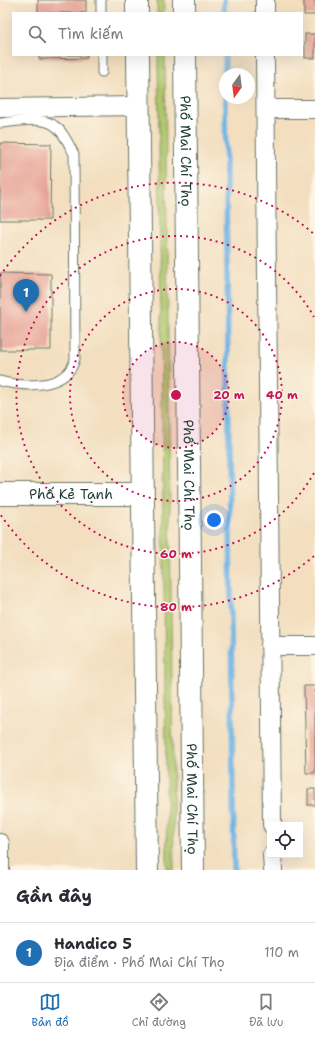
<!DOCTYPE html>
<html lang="vi">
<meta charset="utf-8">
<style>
:root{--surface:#fff;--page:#f7f7f7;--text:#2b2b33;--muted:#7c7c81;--line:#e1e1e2;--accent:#1f6fb2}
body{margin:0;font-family:"Shantell Sans",sans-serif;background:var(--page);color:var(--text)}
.controls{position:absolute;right:12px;bottom:12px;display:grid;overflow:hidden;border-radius:0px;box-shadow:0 4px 16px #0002}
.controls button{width:36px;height:36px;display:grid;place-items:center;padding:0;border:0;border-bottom:1px solid var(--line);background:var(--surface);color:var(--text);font:20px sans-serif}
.compass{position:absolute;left:219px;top:68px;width:36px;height:36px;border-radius:50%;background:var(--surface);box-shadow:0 4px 16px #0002;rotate:194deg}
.you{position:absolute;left:214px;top:520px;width:14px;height:14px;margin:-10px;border:3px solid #fff;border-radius:50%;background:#1a73e8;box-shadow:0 0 0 6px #1a73e833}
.badge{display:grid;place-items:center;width:26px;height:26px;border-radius:50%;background:var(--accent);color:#fff;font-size:13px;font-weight:700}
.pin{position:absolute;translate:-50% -33px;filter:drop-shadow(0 1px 2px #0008)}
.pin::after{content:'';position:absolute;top:21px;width:14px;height:12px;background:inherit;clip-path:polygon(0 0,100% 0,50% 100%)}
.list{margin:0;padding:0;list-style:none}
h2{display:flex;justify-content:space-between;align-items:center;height:52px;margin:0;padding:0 16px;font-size:17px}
h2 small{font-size:13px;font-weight:400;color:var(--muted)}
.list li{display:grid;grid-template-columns:26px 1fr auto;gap:12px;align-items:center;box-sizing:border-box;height:60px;padding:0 16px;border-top:1px solid var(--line)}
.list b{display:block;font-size:15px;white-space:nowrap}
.list p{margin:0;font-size:13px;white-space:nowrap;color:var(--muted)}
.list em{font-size:13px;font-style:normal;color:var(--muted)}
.icon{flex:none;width:22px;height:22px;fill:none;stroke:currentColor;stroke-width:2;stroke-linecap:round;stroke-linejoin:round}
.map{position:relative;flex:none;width:315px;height:870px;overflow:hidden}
.search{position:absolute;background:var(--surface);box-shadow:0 4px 16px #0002;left:12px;right:12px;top:12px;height:44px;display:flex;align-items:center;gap:10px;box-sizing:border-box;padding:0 14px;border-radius:0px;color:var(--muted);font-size:15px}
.sheet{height:112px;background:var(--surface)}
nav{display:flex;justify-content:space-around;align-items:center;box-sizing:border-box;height:56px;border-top:1px solid var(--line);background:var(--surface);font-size:11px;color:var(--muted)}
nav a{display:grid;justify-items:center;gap:2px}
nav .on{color:var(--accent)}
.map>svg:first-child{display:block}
.green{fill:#aec569;stroke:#66814e}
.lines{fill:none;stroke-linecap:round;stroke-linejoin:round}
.stream{stroke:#6eb4e4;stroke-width:5.5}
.building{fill:#e6a094}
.service-casing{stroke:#697665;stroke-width:11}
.minor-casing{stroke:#697665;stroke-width:20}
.tertiary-casing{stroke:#697665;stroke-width:24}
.secondary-casing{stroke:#697665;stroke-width:24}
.service{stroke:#fff;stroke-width:9}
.minor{stroke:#fff;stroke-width:18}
.tertiary{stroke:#fff;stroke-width:22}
.secondary{stroke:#fff;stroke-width:22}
.ring{fill:none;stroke:#c2185b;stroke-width:2;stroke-dasharray:2 4}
.labels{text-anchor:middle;stroke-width:3;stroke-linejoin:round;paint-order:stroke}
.street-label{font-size:14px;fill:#1f3d34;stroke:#fcf5e5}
.centre{fill:#c2185b;stroke:#fcf5e5;stroke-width:2}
.ring-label{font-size:12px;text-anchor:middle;font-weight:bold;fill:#c2185b;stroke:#fcf5e5;stroke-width:3;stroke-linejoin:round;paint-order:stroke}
</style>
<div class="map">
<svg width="315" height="870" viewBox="0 0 315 870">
<rect width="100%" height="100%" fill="#fcf5e5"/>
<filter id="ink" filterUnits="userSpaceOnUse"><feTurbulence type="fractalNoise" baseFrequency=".025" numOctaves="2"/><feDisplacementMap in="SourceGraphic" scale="8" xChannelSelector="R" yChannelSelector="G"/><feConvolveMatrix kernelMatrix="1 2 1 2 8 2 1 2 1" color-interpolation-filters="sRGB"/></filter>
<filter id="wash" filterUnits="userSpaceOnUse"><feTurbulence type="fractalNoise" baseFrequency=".012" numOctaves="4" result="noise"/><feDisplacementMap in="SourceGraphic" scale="16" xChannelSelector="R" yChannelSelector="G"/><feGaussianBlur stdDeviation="0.9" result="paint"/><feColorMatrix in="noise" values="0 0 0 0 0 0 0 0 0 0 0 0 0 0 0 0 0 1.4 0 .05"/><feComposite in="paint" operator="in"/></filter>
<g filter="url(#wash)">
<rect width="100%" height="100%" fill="#f3dfc0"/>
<!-- green -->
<g class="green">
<rect x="157" y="0" width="7" height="13"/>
<path d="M158 55H165L174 870H167Z"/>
</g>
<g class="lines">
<!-- stream -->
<g class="stream">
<path d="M224 0V13"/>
<path d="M225 55V92"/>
<path d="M225 98 234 870"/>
</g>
</g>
<g id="blocks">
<!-- building -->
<g class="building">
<rect x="38" y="0" width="48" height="13"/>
<rect x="304" y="0" width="11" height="15"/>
<rect x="305" y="34" width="10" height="24"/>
<path d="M39 55H87V58L39 59Z"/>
<path d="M0 143 51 144 50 220H0Z"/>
<path d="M0 273 51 274V350H0Z"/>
<path d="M304 686H315V773H306Z"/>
<rect x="308" y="789" width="7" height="16"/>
</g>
</g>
</g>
<g filter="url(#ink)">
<use href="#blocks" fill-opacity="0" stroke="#697665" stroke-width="1"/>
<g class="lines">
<!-- service casing -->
<g class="service-casing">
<g id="service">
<path d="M101 0V13"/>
<path d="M102 55V72"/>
<path d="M0 123C15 122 42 116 55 126 63 131 69 145 74 154L75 359C67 390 23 387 0 381"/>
</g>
</g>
<!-- minor casing -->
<g class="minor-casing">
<g id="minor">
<path d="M265 0V13"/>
<path d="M265 55 272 825"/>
<path d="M0 108 138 106"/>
<path d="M266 109H315"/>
<path d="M270 646H315"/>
<path d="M0 843V870"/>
<path d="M272 855 273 870"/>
</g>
</g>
<!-- tertiary casing -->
<g class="tertiary-casing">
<g id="tertiary">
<path id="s1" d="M0 494H142"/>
</g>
</g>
<!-- secondary casing -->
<g class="secondary-casing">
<g id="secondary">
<path d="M137 0V13"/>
<path d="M184 0V13"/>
<path d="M138 55 147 870"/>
<path id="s2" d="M185 55 193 870"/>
</g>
</g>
<!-- service -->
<use href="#service" class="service"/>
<!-- minor -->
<use href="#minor" class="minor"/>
<!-- tertiary -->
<use href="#tertiary" class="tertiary"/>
<!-- secondary -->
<use href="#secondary" class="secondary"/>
</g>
</g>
<!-- distance rings -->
<circle cx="176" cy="395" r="53" fill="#c2185b" fill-opacity=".12"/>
<g class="ring">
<circle cx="176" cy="395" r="53"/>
<circle cx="176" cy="395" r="106"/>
<path d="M314 473A159 159 0 1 1 314 317"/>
<path d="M314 556A212 212 0 0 1 0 514M0 276A212 212 0 0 1 314 234"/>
</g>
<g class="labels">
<!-- street labels -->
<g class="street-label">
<text dy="5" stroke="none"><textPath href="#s2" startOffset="96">Phố Mai Chí Thọ</textPath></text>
<text dy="5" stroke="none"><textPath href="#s2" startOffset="420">Phố Mai Chí Thọ</textPath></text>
<text dy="5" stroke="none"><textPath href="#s1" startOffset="71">Phố Kẻ Tạnh</textPath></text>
<text dy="5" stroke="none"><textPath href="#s2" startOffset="744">Phố Mai Chí Thọ</textPath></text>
</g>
</g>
<circle cx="176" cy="395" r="6" class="centre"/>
<g class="ring-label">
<text x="229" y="399">20 m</text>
<text x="282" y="399">40 m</text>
<text x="176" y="558">60 m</text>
<text x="176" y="611">80 m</text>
</g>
</svg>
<div class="controls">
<button><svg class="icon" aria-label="locate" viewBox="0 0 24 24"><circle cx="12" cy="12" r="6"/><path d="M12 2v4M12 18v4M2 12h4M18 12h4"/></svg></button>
</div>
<svg class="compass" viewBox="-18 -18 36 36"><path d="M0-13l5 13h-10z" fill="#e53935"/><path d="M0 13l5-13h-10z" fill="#7c7c81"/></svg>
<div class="you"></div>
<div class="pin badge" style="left:26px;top:312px">1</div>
<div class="search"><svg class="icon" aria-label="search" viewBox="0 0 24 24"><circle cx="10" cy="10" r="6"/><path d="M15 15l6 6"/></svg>Tìm kiếm</div>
</div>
<section class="sheet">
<h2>Gần đây<small></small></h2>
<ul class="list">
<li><span class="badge">1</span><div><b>Handico 5</b><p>Địa điểm · Phố Mai Chí Thọ</p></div><em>110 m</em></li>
</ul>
</section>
<nav>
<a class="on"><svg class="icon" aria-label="map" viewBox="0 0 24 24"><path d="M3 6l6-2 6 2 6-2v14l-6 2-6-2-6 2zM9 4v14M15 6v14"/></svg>Bản đồ</a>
<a><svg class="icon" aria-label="directions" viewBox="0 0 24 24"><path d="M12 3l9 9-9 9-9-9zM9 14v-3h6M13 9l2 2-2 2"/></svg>Chỉ đường</a>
<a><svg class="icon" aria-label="saved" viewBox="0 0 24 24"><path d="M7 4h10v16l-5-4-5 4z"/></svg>Đã lưu</a>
</nav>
